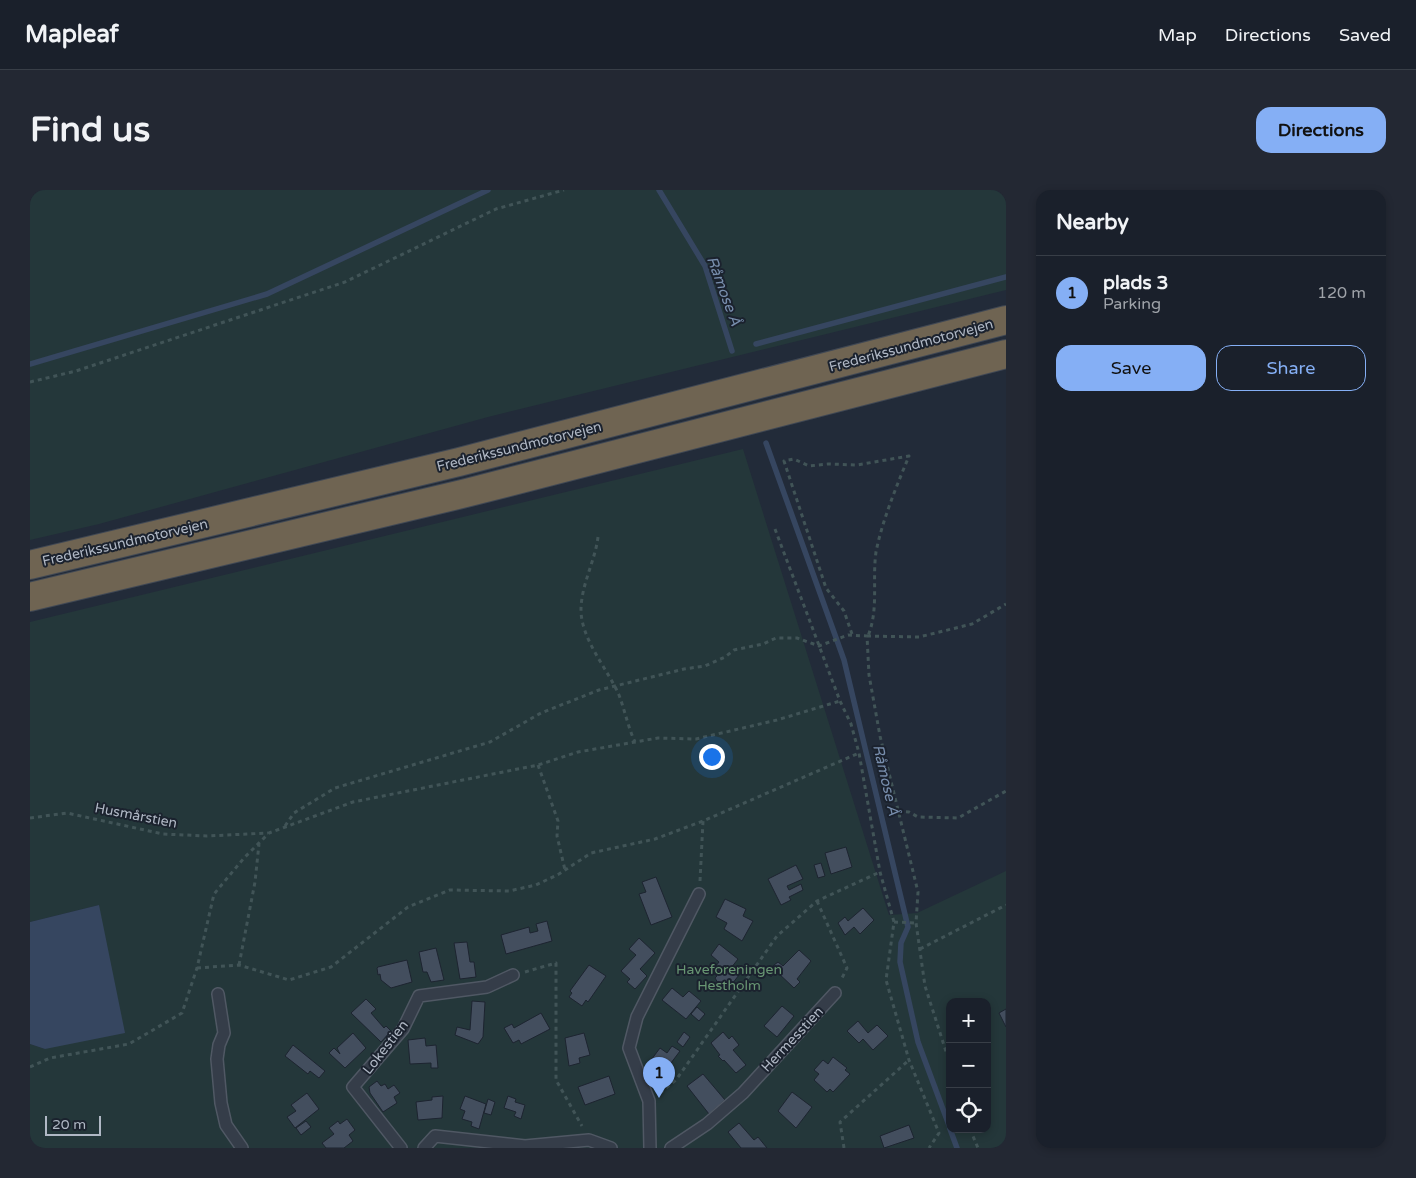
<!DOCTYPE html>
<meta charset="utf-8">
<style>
:root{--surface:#1a202b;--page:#232833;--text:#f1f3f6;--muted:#9fa3a9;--line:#383e47;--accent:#85aff5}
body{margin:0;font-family:"Varela Round",sans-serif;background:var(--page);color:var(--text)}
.controls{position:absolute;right:15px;bottom:15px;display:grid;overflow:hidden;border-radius:10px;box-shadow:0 2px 8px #0003}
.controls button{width:45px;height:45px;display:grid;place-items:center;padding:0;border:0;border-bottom:1px solid var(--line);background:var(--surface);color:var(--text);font:25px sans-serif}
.scale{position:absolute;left:15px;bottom:12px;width:56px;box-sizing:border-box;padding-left:5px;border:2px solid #b0b8c5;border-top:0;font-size:14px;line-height:18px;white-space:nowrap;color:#b0b8c5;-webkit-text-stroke:4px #1b222e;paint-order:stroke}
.you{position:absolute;left:681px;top:566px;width:18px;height:18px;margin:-12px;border:4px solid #fff;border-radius:50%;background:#1a73e8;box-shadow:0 0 0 8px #1a73e833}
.badge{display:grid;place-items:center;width:32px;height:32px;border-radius:50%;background:var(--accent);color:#111;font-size:16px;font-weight:700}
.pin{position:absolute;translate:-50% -41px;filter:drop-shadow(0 1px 2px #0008)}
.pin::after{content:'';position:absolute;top:26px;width:18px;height:15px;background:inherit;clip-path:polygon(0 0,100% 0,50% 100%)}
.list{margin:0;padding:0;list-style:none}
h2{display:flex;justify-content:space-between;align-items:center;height:65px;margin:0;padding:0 20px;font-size:21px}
h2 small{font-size:16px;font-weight:400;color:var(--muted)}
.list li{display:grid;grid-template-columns:32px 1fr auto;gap:15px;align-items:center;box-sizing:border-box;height:75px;padding:0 20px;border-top:1px solid var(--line)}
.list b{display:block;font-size:19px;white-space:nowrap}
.list p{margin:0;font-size:16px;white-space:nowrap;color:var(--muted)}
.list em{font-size:16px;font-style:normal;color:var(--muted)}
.actions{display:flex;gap:10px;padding:15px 20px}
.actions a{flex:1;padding:11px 0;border:1px solid var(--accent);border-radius:15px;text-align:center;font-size:18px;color:var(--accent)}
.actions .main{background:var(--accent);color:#111}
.icon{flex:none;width:28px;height:28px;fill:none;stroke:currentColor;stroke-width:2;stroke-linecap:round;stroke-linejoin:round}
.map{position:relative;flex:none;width:976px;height:958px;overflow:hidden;border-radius:15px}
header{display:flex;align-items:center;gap:30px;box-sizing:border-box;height:70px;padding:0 25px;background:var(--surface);border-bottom:1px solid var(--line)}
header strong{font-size:24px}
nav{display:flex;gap:28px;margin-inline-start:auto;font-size:18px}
.intro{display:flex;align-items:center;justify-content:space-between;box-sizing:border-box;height:120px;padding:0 30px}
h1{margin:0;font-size:35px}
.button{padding:12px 22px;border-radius:15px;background:var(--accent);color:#111;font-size:18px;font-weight:700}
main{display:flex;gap:30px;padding:0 30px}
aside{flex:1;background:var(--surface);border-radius:15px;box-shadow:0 2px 8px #0003}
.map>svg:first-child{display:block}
.green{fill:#24373a;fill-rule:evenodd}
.water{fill:#364660}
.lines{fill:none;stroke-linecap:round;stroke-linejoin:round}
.stream{stroke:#364660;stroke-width:5.5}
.building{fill:#434e5e;stroke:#1d2430}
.lane-casing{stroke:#505864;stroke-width:14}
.highway-casing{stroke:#404854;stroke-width:30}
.path{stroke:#415457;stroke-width:3;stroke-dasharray:4 4;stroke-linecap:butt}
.lane{stroke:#353d49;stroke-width:11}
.highway{stroke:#6f6452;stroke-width:28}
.labels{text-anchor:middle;stroke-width:4;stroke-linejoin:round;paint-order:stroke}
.street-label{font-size:14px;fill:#b0b8c5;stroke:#1b222e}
.park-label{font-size:14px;fill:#689673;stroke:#1b222e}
.water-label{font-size:15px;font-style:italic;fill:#788ead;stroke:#1b222e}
</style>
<header>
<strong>Mapleaf</strong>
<nav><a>Map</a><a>Directions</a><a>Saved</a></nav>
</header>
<div class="intro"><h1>Find us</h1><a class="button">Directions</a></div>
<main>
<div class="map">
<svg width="976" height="958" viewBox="0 0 976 958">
<rect width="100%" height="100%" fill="#222b39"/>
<!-- green -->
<g class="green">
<path d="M0 0H976V100L458 227 69 334 0 350Z"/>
<path d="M713 259 859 725 887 723 976 681V958H0V854L15 859 69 715 0 732V432ZM920 812H957V939H920Z"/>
</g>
<!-- water -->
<path class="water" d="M69 715 95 843 15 859 0 854V732Z"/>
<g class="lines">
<!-- stream -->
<g class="stream">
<path d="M629 0 675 76 702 161"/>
<path d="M726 154 976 87"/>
<path d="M0 174 237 104 458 0"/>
<path d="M736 253 814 470 878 737 871 753 870 772 888 852 920 938"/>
<path d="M920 939 927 958"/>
</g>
</g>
<!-- building -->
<g class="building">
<path d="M816 657 822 677 801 684 795 663Z"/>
<path d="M791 673 795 686 788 688 784 675Z"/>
<path d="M766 675 773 689 757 696 759 700 771 694 773 700 759 707 761 710 751 715 738 689Z"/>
<path d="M626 687 642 727 621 735 609 704 616 702 612 692Z"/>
<path d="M695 709 716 719 713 726 723 731 712 751 694 739 697 733 686 727Z"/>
<path d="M833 718 844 730 830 744 824 737 815 745 808 733 815 727 818 731Z"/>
<path d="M517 731 522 751 476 764 471 745 499 737 500 743 508 741 506 734Z"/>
<path d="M609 748 625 763 610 779 617 786 605 799 597 792 600 789 591 781 606 765 599 759Z"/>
<path d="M437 752 440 772H444L446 787 430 789 424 753Z"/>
<path d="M689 754 708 769 701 778 709 785 702 794 704 796 700 802 688 793 685 788 687 786 681 782 689 772 681 765Z"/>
<path d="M406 758 414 790 401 792 397 782H393L389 762Z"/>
<path d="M769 760 781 771 767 789 770 792 764 798 746 781 741 787 735 782 748 772 753 776Z"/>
<path d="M377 770 382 792 361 798 351 790 350 784 348 785 347 778 348 777Z"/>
<path d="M559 775 576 786 558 812 556 810 552 816 539 807 542 803 540 801Z"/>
<path d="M642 798 653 807 659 801 671 811 656 829 632 810Z"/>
<path d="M336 809 346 819 341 823 354 838 356 836 361 841 351 852 321 823Z"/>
<path d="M442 811 455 812 453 847 448 854 425 845 427 837 440 840Z"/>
<path d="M752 816 764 826 747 847 734 836Z"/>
<path d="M667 817 675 824 669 831 661 824Z"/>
<path d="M976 819V837L969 823Z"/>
<path d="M511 823 520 839 491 854 489 850 483 853 474 838 482 834 484 838Z"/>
<path d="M828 831 838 843 847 835 858 846 843 860 833 849 829 853 817 841Z"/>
<path d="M654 842 660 847 653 857 647 852Z"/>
<path d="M693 842 699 849 702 846 709 855 703 860 716 875 706 883 694 870 693 871 688 866 690 865 681 853Z"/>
<path d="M323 843 336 858 315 878 299 863 304 858 310 864 307 858Z"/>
<path d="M554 843 560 865 549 868 550 873 539 876 535 848Z"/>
<path d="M395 848 396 856 406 855 408 878H401V873L380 874 378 850Z"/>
<path d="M263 855 295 881 289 888 280 881 278 884 255 866Z"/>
<path d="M642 856 650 861 635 881 621 870 630 858 637 863Z"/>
<path d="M803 867 817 878 815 880 820 884 803 902 800 899 797 902 784 890 789 884 784 880 793 870 798 874Z"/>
<path d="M673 884 695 910 679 924 657 896Z"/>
<path d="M579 886 585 904 555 915 548 897Z"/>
<path d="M347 891 351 896 355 894 358 899 364 895 370 903 364 907 367 913 353 922 340 903 339 897Z"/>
<path d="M762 902 782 917 766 938 748 921Z"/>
<path d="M277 903 289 919 265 938 257 927 266 921 261 915Z"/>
<path d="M413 906 412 928 388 930 386 912 402 910V907Z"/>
<path d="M435 906 456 914 449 939 441 936 442 932 432 929 435 921 430 919Z"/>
<path d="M478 906 486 909 485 912 495 915 491 929 484 926 486 922 474 918Z"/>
<path d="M458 909 465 912 461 925 454 923Z"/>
<path d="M317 929 325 940 319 945 323 951 314 958H296L292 953 304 944 299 938 308 931 310 934Z"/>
<path d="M276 931 281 937 271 945 266 938Z"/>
<path d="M709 933 724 950 728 947 737 958H711L698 942Z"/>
<path d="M879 935 884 948 854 958 850 946Z"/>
</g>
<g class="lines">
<!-- lane casing -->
<g class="lane-casing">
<g id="lane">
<path d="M188 804 194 843 189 855 187 869 191 913 196 935 212 958"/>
<path d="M371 958 323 897 373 839 389 806 457 797 483 785"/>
<path d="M394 958 405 946 495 956 559 950 581 958"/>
<path d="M620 958 619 911 599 858 607 827 669 704"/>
<path d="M641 958 677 934 713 903 805 803"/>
</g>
</g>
<!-- highway casing -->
<g class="highway-casing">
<g id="highway">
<path d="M0 375 429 272 976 130"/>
<path d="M0 407 436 303 976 164"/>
</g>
</g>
<!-- path -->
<g class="path">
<path d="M0 192 46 181 315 92 466 19 534 0"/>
<path d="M745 339 810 511 821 534 829 563 850 682 864 732 856 790 879 870 909 943 899 958"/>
<path d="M568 347C565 371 552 393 551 418 550 448 577 478 589 505 595 521 598 537 605 552"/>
<path d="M822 444 814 421 796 398 754 271 764 269 779 276 798 274 827 275 879 266C867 295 852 331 846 362 842 390 849 419 838 446"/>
<path d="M837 446 889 447 942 434 976 414"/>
<path d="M508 575 528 631 527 646 535 680"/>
<path d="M868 621 879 622 888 627 928 628 976 601"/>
<path d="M0 628 37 623 133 644 177 646 238 643"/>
<path d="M255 636 264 623 305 598 460 552 511 523 569 500 654 479 675 476 695 467 704 460 733 454 746 448H767L789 456 818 445 837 446 839 485 850 546 888 702 886 733 895 796 920 874"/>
<path d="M670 691 673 631"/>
<path d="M787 711 817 778 811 790"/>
<path d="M864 732 886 733"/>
<path d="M890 759 976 715"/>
<path d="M209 775 225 692 229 654"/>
<path d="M167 778 209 775 259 790 301 777 378 717 420 700 479 701 506 695 529 684 561 663 625 649 673 631 829 563"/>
<path d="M495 782 526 773V890L552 936"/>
<path d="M0 877 20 868 99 854 152 823 167 778 184 704 214 668 239 643 323 612 508 575 548 562 628 548 666 549 747 530 810 511"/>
<path d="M630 903 646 890 747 746 787 711 850 682"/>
<path d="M940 939 948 958"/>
<path d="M814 958 810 932 879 870"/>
</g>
<!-- lane -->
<use href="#lane" class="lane"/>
<!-- highway -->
<use href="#highway" class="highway"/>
</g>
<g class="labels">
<!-- street labels -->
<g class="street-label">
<text transform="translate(881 155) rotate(-15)" y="5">Frederikssundmotorvejen</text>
<text transform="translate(489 256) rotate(-14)" y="5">Frederikssundmotorvejen</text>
<text transform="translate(95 352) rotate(-13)" y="5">Frederikssundmotorvejen</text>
<text transform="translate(106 625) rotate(11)" y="5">Husmårstien</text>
<text transform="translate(762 849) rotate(-47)" y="5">Hermesstien</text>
<text transform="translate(355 857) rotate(-52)" y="5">Lokestien</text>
</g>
<!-- park labels -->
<g class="park-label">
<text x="699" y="784">Haveforeningen<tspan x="699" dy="16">Hestholm</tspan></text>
</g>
<!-- water labels -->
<g class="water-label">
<text transform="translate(694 101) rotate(70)" y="5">Råmose Å</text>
<text transform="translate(856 590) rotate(77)" y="5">Råmose Å</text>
</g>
</g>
</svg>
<div class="controls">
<button>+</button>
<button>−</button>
<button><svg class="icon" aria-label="locate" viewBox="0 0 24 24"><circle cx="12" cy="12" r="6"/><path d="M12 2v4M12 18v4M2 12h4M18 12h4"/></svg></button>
</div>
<div class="scale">20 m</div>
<div class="you"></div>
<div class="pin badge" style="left:629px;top:908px">1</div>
</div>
<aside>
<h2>Nearby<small></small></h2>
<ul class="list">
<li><span class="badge">1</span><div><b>plads 3</b><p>Parking</p></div><em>120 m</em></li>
</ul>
<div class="actions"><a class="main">Save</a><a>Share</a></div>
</aside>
</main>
